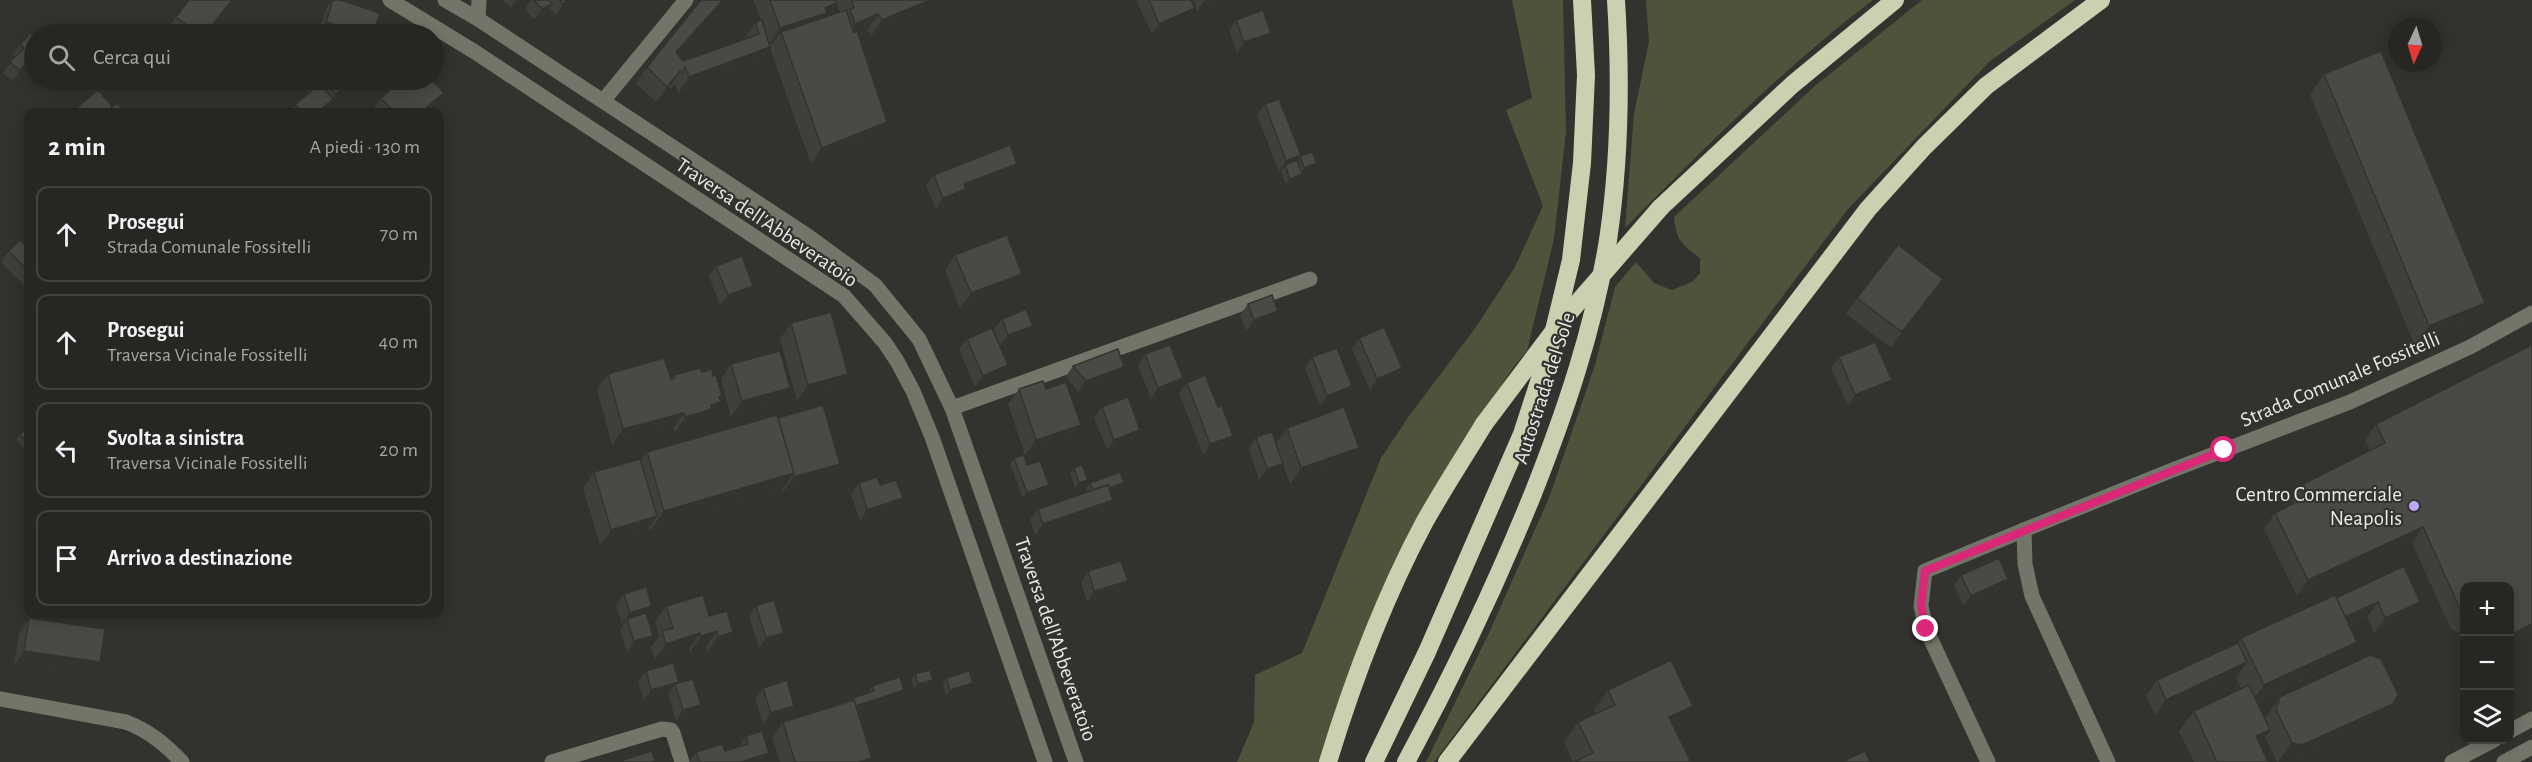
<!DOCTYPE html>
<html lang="it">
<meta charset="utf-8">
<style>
:root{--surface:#262622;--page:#2e2e2a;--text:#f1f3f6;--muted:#a4a5a5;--line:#424340}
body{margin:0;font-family:"Alegreya Sans",sans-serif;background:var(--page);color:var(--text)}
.controls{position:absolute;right:18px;bottom:18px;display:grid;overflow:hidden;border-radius:12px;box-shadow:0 3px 15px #0003}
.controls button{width:54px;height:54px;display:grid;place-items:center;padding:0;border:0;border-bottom:2px solid var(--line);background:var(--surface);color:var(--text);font:30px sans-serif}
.compass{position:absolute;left:2388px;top:18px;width:54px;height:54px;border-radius:50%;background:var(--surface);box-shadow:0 3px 15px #0003;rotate:184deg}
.stop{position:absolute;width:18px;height:18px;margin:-14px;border:4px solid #db2777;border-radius:50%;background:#fff}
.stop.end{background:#db2777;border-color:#fff;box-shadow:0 2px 6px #0008}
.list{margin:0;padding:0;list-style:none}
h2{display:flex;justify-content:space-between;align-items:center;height:78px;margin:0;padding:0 24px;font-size:26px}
h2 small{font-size:20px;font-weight:400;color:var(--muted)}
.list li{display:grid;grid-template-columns:39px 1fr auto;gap:18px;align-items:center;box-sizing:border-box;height:96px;margin:0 12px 12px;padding:0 12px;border:2px solid var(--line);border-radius:12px}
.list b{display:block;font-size:22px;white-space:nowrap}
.list p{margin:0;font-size:20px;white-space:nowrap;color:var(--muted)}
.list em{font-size:20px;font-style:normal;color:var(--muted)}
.icon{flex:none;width:33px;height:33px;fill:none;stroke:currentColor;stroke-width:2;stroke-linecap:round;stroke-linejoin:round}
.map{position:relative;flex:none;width:2532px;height:762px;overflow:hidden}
.search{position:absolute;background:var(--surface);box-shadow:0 3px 15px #0003;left:24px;top:24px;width:420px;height:66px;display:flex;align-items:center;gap:15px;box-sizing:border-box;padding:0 21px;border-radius:33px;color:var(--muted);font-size:22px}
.panel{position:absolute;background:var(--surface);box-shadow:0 3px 15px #0003;left:24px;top:108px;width:420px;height:510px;border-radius:12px}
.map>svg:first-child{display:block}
.green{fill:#4e533b}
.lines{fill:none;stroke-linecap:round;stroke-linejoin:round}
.minor{stroke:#727568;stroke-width:15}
.highway{stroke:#cad1b1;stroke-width:18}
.highway-bridge{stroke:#cad1b1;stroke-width:18}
.wall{fill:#3f403b}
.shaded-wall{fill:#333430}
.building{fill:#494a45;stroke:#333430;stroke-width:1.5}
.route{stroke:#db2777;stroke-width:8}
.poi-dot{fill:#bfa9f4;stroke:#32332e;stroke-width:2}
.labels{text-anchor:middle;stroke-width:4.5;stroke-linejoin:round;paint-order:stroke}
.street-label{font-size:21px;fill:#e9eae7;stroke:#32332e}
.poi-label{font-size:21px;fill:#e9eae7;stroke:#32332e;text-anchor:end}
</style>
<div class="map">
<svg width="2532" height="762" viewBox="0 0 2532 762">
<rect width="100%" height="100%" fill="#32332e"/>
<!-- green -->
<g class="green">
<path d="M1512 0H1563L1566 132 1554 239 1527 351 1512 369 1459 454 1322 762H1237L1254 722 1255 675 1302 653 1381 458 1409 416 1476 327 1515 267 1543 206 1506 110 1532 98Z"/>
<path d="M1646 0H1873C1785 66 1703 150 1625 228L1634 114 1649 41Z"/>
<path d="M1922 0H2075L1989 62 1848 209 1434 762H1426L1489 633 1549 498 1595 365 1615 287 1636 262 1654 283 1672 290 1692 282 1700 273V258C1682 245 1676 240 1674 217L1816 85Z"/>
</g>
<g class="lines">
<!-- minor -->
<g class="minor">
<path d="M390 0 475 52 844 296 885 343 897 361 913 391 932 437 1045 762"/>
<path d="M445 0 478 19 808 236 875 285 919 339 952 408 1076 762"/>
<path d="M478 19 479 0"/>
<path d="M603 101 686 0"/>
<path d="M952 408 1310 279"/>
<path d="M0 699 126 722C149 731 165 744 182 762"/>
<path d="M2510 731 2532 719"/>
<path d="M552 762 662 729 671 730 673 733 682 762"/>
<path d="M1988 762 1926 629 1921 606 1925 571 2024 530"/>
<path d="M2108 762 2032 596 2025 564 2024 530 2170 471 2350 402 2470 347 2532 313"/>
<path d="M2452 762 2494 740"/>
<path d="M2504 762 2532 747"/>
</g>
<!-- highway -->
<g class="highway">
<path d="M1661 207 1793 84 1895 0"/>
<path d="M1328 762C1353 680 1384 598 1424 523 1443 489 1464 457 1484 424"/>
<path d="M1374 762 1427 652 1522 434 1549 351 1571 260 1582 163 1586 75 1582 0"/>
<path d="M1406 762C1453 675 1495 587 1532 496 1565 413 1594 328 1608 240 1620 160 1621 80 1616 0"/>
<path d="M1447 762 1868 209 1924 147 1986 86 2101 0"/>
</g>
<!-- highway-bridge -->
<path class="highway-bridge" d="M1484 424 1560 323 1661 207"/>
</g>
<!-- wall -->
<g class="wall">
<path d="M332 0H340L373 34H325L319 33 326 9Z"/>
<path d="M503 0H521L511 8Z"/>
<path d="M531 0H575L556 15 549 8 545 14 534 20 525 9Z"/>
<path d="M753 0H835L837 3 828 16 840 12 836 0H930L919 16 871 36 867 30 858 34 876 137 811 164 770 48 759 63 678 93 675 84 671 89 669 87 656 102 636 83 647 67 724 2 677 54 683 61 745 39V37L756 22 761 20Z"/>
<path d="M1136 0H1191L1187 18 1152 34Z"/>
<path d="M1193 0H1220L1214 7 1197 12Z"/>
<path d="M226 8 206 34H178L168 27 176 17Z"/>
<path d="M1236 20 1264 43 1237 53 1229 30Z"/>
<path d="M34 37V55L13 81 3 73 15 57 12 55 20 45Z"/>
<path d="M2324 74 2485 303 2471 323 2415 346 2310 95Z"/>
<path d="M306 80H356L322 112H290L295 105 309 93 302 86Z"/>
<path d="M444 93 433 108 428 112H371L381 98Z"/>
<path d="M1265 104 1301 155 1313 168 1302 173 1299 180 1286 184 1281 171 1279 172 1257 115Z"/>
<path d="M1010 174 964 192 959 200 936 209 926 185 934 175Z"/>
<path d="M28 248V289L1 262 9 251Z"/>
<path d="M955 255 1022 274 1011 289 960 309 945 270Z"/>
<path d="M716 266 746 296 720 306 709 276Z"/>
<path d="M1943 279 1891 348 1846 314 1857 298Z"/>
<path d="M1248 304 1278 311 1271 322 1246 331 1240 315Z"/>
<path d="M1002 319 1025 337 1000 346 994 329Z"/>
<path d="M791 323 848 374 837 390 797 401 780 339Z"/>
<path d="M1359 338 1402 368 1394 379 1370 390 1352 349Z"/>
<path d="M967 339 1000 376 975 387 959 349Z"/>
<path d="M2532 345V634L2510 645V586H2464V635L2451 629 2412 543 2297 596 2264 529 2275 513 2294 503 2292 500 2303 484 2370 450 2365 440 2376 424Z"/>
<path d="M1145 354 1175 389 1151 399 1138 365Z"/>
<path d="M1312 357 1345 397 1320 406 1305 368Z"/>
<path d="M1839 357 1884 390 1848 406 1831 368Z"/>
<path d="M731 364 779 404 731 417 721 380Z"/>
<path d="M1073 366 1117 378 1078 392 1066 376Z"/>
<path d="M702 372 713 376 722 396 710 418 705 420 701 425 675 432 673 428 612 445 597 389 608 374 671 379 674 375Z"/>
<path d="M1187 383 1218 407 1233 436 1226 447 1203 455 1179 393Z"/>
<path d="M1019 389 1081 425 1070 440 1025 455 1008 404Z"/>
<path d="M1102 407 1133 440 1107 450 1094 418Z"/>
<path d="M28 409V420L24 415Z"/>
<path d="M778 418 829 479 783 492 782 490 780 493 650 531 649 528 646 532 600 545 583 488 594 472 640 461 647 452Z"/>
<path d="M28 427V453L16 440 20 434Z"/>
<path d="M1287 428 1359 448 1348 463 1290 484 1276 444 1275 475 1259 480 1249 448 1256 437 1276 443Z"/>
<path d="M1014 458 1027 465 1045 490 1023 498 1010 464Z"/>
<path d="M1074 468 1084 485 1075 488 1070 473Z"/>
<path d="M859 483 880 485 903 498 895 509 860 521 851 494Z"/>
<path d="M1090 483H1124L1120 489 1110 492 1105 511 1035 535 1030 519 1038 509 1087 492 1086 488Z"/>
<path d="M1088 571 1120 592 1087 602 1081 582Z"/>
<path d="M1961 575 2001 589 1963 606 1954 586Z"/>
<path d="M624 594 646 615 653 636 645 646 627 652 620 630 624 623 622 624 616 605Z"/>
<path d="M2336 598 2420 602 2409 617 2374 633 2367 617 2349 626 2342 662 2257 702 2265 719 2280 697 2393 704 2379 724 2296 762H2277L2265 737 2260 744 2268 762H2194L2179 731 2194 711 2241 689 2236 678 2155 715 2146 696 2157 680 2238 643 2241 638Z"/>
<path d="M666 606 709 616 733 632 722 648 707 652 706 647 690 652 689 649 655 659 651 647 659 636 655 622Z"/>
<path d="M756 606 784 633 776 644 759 649 749 616Z"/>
<path d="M29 618 100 662 89 677 14 666 19 634Z"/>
<path d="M646 671 679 682 677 683 694 716 676 721 668 695 669 693 644 700 638 682Z"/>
<path d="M915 674 930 685 914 689 911 679Z"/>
<path d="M946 678 969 688 946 695 943 684Z"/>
<path d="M872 686 904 690 900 696 857 710 872 758 869 762H780L772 737 783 722 844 703 847 700 869 692Z"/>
<path d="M763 688 794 706 787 716 763 724 755 698Z"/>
<path d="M1608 690 1679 726 1573 762 1564 742 1578 722 1596 714 1594 710Z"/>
<path d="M746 736 763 762H689L696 752 725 751 738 747Z"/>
</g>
<!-- shaded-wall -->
<g class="shaded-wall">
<path d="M516 0H521L511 8Z"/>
<path d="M548 0H551L547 6 552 4 545 14 534 20Z"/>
<path d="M569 0H575L556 15 563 4Z"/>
<path d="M723 0H726L665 68 676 52Z"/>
<path d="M930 0 919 16 871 36 882 20Z"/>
<path d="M1208 0H1220L1214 7 1197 12 1204 1Z"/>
<path d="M837 3 826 19 781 32 773 43 769 44 780 28Z"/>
<path d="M1195 8 1187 18 1152 34 1159 24Z"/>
<path d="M878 14 867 30 845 40 855 24Z"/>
<path d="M326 22 366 34H325L319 33Z"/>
<path d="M1271 33 1264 43 1237 53 1244 42Z"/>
<path d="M770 47 759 63 678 93 689 77Z"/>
<path d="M34 53V55L13 81 20 70Z"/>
<path d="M680 71 669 87 656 102 667 87Z"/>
<path d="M351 80H356L325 110 336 94Z"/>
<path d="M444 93 433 108 428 112H421Z"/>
<path d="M333 99 322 112H318Z"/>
<path d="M887 122 876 137 811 164 822 148Z"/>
<path d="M1301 155 1294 166 1285 165 1281 171 1279 172 1286 161Z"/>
<path d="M1317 163 1313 168 1301 173 1304 168Z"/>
<path d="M1017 164 1010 174 964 192 959 200 936 209 943 198 964 184Z"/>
<path d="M1302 174 1299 180 1286 184 1290 179Z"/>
<path d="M1022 274 1011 289 960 309 971 293Z"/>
<path d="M1943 279 1932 295 1891 348 1902 332Z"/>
<path d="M753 286 746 296 720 306 728 295Z"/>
<path d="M2485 303 2471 323 2415 346 2429 326Z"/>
<path d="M1278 311 1271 322 1246 331 1254 320Z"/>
<path d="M1033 326 1025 337 1000 346 1008 335Z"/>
<path d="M1008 365 1000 376 975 387 983 376Z"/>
<path d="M1124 367 1117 378 1078 392 1086 381Z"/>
<path d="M1402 368 1394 379 1370 390 1377 379Z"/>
<path d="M848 374 837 390 797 401 808 385Z"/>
<path d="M1183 378 1175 389 1151 399 1158 388Z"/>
<path d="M1892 380 1884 390 1848 406 1855 395Z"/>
<path d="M1352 386 1345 397 1320 406 1327 396Z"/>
<path d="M790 388 779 404 731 417 742 401Z"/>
<path d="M722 396 717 404 721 402 710 418 705 420 701 425 675 432 686 417 711 405 719 397Z"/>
<path d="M684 413 673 428 612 445 623 429Z"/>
<path d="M1081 425 1070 440 1025 455 1036 440Z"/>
<path d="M1140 430 1133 440 1107 450 1114 440Z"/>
<path d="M1233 436 1226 447 1203 455 1210 444Z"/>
<path d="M1359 448 1348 463 1290 484 1301 468Z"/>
<path d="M840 464 829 479 783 492 794 477Z"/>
<path d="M1283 464 1275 475 1259 480 1267 469Z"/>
<path d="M794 473 780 493 650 531 664 511Z"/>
<path d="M1088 480 1084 485 1075 488 1079 483Z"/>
<path d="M1124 483 1120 489 1090 499 1094 494Z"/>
<path d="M1049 485 1045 490 1023 498 1027 493Z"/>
<path d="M903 498 895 509 860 521 867 510Z"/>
<path d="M1113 500 1105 511 1035 535 1043 524Z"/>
<path d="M657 516 646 532 600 545 611 530Z"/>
<path d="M2423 527 2412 543 2297 596 2308 580Z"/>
<path d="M2008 579 2001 589 1963 606 1971 596Z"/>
<path d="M1128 581 1120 592 1087 602 1094 591Z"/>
<path d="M2378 602 2367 617 2329 635 2340 619Z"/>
<path d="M2420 602 2409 617 2374 633 2385 618Z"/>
<path d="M652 606 645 617 627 619 624 623 622 624 630 613Z"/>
<path d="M2532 624V634L2510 645V635Z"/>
<path d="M717 631 706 647 690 652 701 636Z"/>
<path d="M733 632 722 648 707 652 718 637Z"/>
<path d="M700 633 689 649 655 659 666 644Z"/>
<path d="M784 633 776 644 759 649 766 638Z"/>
<path d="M653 636 645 646 627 652 634 641Z"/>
<path d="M2357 642 2342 662 2249 705 2264 685Z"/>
<path d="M24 651 100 662 89 677 14 666Z"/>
<path d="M2247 662 2236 678 2155 715 2166 700Z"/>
<path d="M933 680 930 685 914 689 918 684Z"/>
<path d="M679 682 676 686 675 684 669 693 644 700 651 690Z"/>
<path d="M973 683 969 688 946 695 950 690Z"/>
<path d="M904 690 900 696 846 713 850 708Z"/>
<path d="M2393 704 2379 724 2296 762H2278L2292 743Z"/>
<path d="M701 705 694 716 676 721 683 710Z"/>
<path d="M794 706 787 716 763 724 771 713Z"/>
<path d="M1693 706 1679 726 1655 737 1669 717Z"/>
<path d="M2270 730 2256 750V736Z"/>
<path d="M769 753 763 762H741Z"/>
<path d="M872 758 869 762H858Z"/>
</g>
<!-- building -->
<g class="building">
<path d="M189 0H232L205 34H199L176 17Z"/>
<path d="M333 0H340L380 13 373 34H366L326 22Z"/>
<path d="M534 0H549L552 4 542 9Z"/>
<path d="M559 0H569L563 4Z"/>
<path d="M701 0H723L676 52 683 61 759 34 756 22 762 20 770 47 689 77 685 67 682 73 680 71 667 87 647 67Z"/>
<path d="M770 0H835L837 3 825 8 827 13 780 28Z"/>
<path d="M852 0H930L882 20 878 14 855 24 850 9 854 8Z"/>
<path d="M1149 0H1191L1195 8 1159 24Z"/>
<path d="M846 10 854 33 857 31 887 122 822 148 781 32Z"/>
<path d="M1263 10 1271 33 1244 42 1236 20Z"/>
<path d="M353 31 357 34H350Z"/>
<path d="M30 33 34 37V53L20 70 10 62 24 48 20 45Z"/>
<path d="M2381 51 2485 303 2429 326 2324 74Z"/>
<path d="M322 80H351L336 94Z"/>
<path d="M402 80H432L444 93 421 112H393L381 98Z"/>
<path d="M319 84 333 99 318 112H303L295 105Z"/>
<path d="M98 90 113 107 106 112H72Z"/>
<path d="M1279 99 1301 155 1286 161 1265 104Z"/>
<path d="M117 103 125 112H106Z"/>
<path d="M1010 145 1017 164 964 184 966 189 943 198 934 175Z"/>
<path d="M1312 152 1317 163 1304 168 1300 156Z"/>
<path d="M1297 160 1302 174 1290 179 1285 165Z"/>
<path d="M1007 235 1022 274 971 293 955 255Z"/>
<path d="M20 240 28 248V271L9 251Z"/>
<path d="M1898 245 1943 279 1902 332 1857 298Z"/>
<path d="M742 256 753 286 728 295 716 266Z"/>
<path d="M1272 295 1278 311 1254 320 1248 304Z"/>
<path d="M1026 309 1033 326 1008 335 1002 319Z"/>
<path d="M831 312 848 374 808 385 791 323Z"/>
<path d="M1384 327 1402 368 1377 379 1359 338Z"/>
<path d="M992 328 1008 365 983 376 967 339Z"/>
<path d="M1875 342 1892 380 1855 395 1839 357Z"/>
<path d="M1170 345 1183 378 1158 388 1145 354Z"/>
<path d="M2532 345V624L2510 635V586H2464V614L2462 613 2423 527 2308 580 2275 513 2309 496 2303 484 2385 443 2376 424Z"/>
<path d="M1337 348 1352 386 1327 396 1312 357Z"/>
<path d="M1118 349 1124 367 1086 381 1073 366Z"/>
<path d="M780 351 790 388 742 401 731 364Z"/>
<path d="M664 358 671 379 675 378 674 375 700 368 702 372 712 369 713 376 716 375 722 396 719 397 721 402 711 405 712 409 686 417 684 413 623 429 608 374Z"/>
<path d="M1205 375 1218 407 1222 406 1233 436 1210 444 1187 383Z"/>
<path d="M1043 381 1046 389 1066 382 1081 425 1036 440 1019 389Z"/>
<path d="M1128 397 1140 430 1114 440 1102 407Z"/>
<path d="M823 405 840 464 794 477 778 418Z"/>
<path d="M1344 407 1359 448 1301 468 1287 428Z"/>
<path d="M777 415 794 473 664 511 647 452Z"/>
<path d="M28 427V444L20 434Z"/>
<path d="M1272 432 1283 464 1267 469 1256 437Z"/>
<path d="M1024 455 1027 465 1040 461 1049 485 1027 493 1014 458Z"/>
<path d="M640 459 657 516 611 530 594 472Z"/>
<path d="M1082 465 1088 480 1079 483 1074 468Z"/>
<path d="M1120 472 1124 483 1109 488 1108 485 1093 490 1090 483Z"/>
<path d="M877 477 880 485 896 480 903 498 867 510 859 483Z"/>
<path d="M1108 485 1113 500 1043 524 1038 509Z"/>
<path d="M1999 558 2008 579 1971 596 1961 575Z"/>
<path d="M1121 561 1128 581 1094 591 1088 571Z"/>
<path d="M2404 566 2420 602 2385 618 2378 602 2345 617 2336 598Z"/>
<path d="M646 587 652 606 630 613 624 594Z"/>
<path d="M703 595 709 616 727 611 733 632 718 637 717 631 701 636 700 633 666 644 662 631 673 628 666 606Z"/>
<path d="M2335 595 2357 642 2264 685 2241 638Z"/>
<path d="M774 600 784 633 766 638 756 606Z"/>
<path d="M646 613 653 636 634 641 627 619Z"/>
<path d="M29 618 105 629 100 662 24 651Z"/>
<path d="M2238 643 2247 662 2166 700 2157 680Z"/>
<path d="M2370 655 2381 659 2398 694 2393 704 2302 745 2292 743 2276 709 2280 697Z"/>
<path d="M1671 660 1693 706 1669 717 1691 762H1574L1593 753 1578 722 1615 705 1608 690Z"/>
<path d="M673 663 679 682 651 690 646 671Z"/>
<path d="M930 670 933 680 918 684 915 674Z"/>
<path d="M969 671 973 683 950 690 946 678Z"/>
<path d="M900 677 904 690 856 706 854 700 848 702 847 700 874 691 872 686Z"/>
<path d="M693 679 701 705 683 710 675 684Z"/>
<path d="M787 680 794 706 771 713 763 688Z"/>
<path d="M2249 685 2270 730 2256 736 2268 762H2217L2194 711Z"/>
<path d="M854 700 872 758 858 762H795L783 722Z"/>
<path d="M762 731 769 753 741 762H700L696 752 722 744 725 751 748 744 746 736Z"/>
<path d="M652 751 655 762H623V760Z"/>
<path d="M1865 751 1870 762H1841Z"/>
</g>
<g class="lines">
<!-- route -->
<path class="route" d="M1926 629 1921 606 1925 571 2224 450"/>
</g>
<!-- markers -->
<circle class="poi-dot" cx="2414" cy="506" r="6"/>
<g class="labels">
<!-- street labels -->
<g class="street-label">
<text transform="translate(767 222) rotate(34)" y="7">Traversa dell'Abbeveratoio</text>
<text transform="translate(2340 379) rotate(-23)" y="7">Strada Comunale Fossitelli</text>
<text transform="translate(1544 388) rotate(-72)" y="7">Autostrada del Sole</text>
<text transform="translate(1056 639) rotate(71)" y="7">Traversa dell'Abbeveratoio</text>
</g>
<!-- poi labels -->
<g class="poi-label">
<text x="2402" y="501">Centro Commerciale<tspan x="2402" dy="24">Neapolis</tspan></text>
</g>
</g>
</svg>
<div class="controls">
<button>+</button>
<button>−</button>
<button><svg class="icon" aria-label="layers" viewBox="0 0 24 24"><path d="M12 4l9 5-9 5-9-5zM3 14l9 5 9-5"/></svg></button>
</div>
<svg class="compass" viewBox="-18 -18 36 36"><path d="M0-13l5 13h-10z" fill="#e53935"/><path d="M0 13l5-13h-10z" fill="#a4a5a5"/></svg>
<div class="stop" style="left:2224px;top:450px"></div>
<div class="stop end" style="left:1926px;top:629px"></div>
<div class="search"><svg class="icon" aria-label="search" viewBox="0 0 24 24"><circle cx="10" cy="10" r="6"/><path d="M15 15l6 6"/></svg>Cerca qui</div>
<section class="panel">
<h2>2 min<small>A piedi · 130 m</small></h2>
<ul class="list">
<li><svg class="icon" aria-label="ahead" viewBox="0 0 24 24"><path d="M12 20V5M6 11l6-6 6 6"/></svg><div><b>Prosegui</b><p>Strada Comunale Fossitelli</p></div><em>70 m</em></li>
<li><svg class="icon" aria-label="ahead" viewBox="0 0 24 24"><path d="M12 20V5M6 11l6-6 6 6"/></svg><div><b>Prosegui</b><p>Traversa Vicinale Fossitelli</p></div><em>40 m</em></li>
<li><svg class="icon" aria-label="left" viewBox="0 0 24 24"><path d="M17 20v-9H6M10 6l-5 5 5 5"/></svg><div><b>Svolta a sinistra</b><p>Traversa Vicinale Fossitelli</p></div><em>20 m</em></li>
<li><svg class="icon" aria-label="arrive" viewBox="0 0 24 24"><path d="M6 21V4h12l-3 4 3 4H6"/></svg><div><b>Arrivo a destinazione</b></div></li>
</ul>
</section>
</div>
